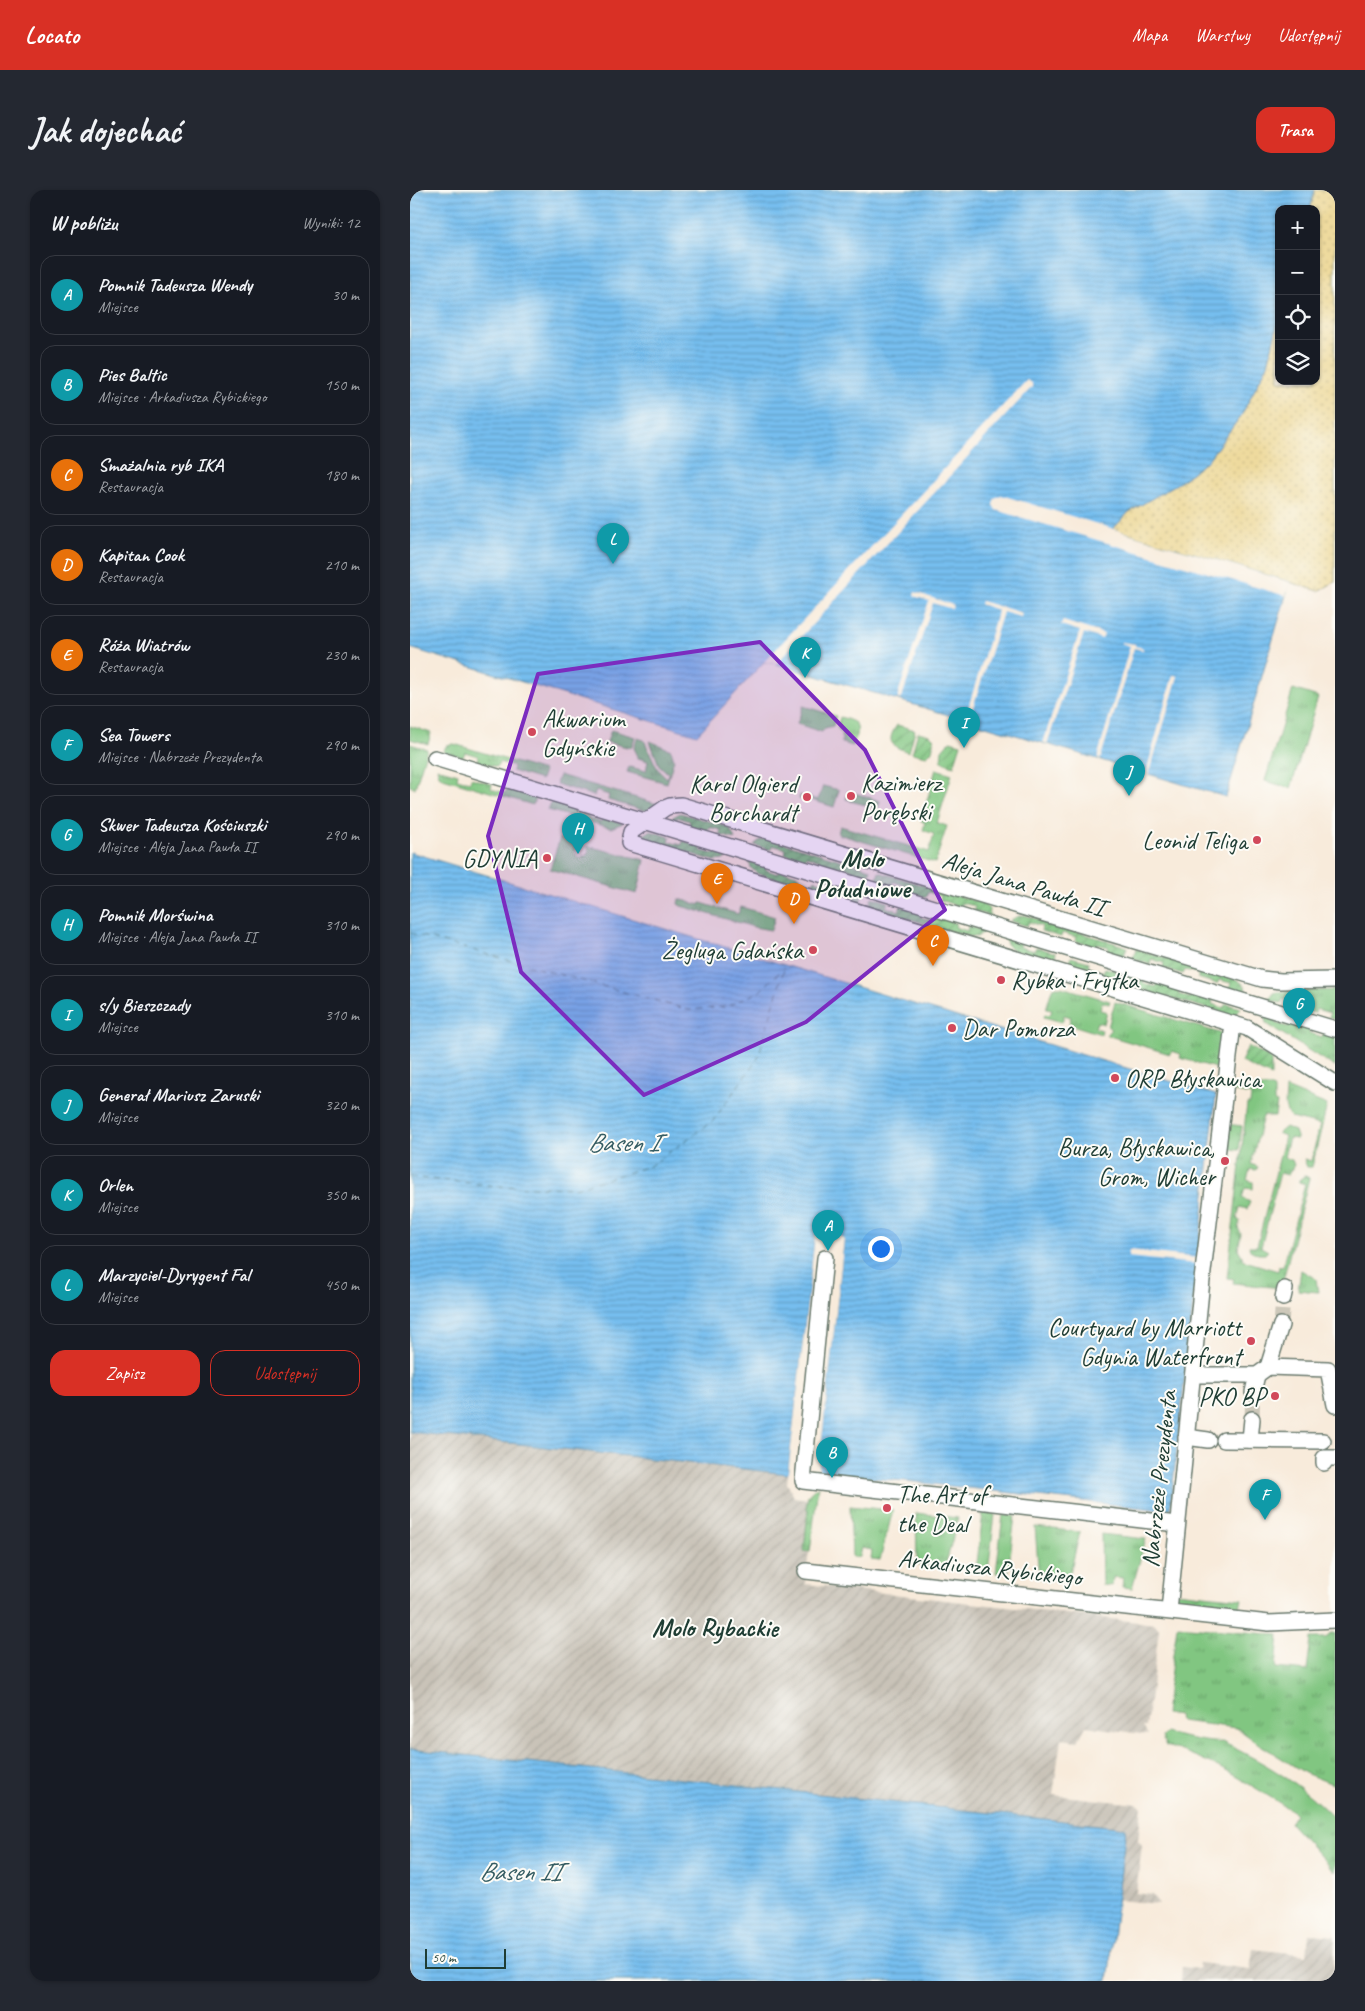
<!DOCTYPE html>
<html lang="pl">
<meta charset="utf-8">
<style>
:root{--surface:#171b24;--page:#242831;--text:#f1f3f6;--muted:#9ea1a6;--line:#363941;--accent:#d93025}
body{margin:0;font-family:Caveat,sans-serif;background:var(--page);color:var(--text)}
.controls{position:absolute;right:15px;top:15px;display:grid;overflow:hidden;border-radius:10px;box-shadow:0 1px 4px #0004}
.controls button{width:45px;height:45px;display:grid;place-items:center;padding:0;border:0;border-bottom:1px solid var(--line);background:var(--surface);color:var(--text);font:25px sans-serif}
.scale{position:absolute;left:15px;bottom:12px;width:81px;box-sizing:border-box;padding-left:5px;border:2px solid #1f3d34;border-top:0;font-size:14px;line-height:18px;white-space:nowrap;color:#1f3d34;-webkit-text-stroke:4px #fdfcf7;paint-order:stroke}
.you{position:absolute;left:470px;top:1058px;width:18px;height:18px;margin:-12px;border:4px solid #fff;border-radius:50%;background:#1a73e8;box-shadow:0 0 0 8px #1a73e833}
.badge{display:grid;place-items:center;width:32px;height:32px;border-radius:50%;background:var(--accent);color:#fff;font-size:16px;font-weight:700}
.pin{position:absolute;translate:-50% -41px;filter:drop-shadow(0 1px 2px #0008)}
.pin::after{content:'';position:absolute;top:26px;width:18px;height:15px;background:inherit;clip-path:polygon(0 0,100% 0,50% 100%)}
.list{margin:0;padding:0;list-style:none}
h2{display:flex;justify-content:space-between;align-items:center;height:65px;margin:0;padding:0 20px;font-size:21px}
h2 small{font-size:16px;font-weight:400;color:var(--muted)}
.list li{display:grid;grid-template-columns:32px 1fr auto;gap:15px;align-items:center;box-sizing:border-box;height:80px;margin:0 10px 10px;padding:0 10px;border:1px solid var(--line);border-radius:15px}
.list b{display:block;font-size:19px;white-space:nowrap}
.list p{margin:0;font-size:16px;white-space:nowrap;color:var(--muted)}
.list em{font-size:16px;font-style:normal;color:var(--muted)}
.actions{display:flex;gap:10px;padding:15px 20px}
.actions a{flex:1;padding:11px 0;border:1px solid var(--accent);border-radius:15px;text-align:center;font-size:18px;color:var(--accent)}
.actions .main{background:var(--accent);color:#fff}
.icon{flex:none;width:28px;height:28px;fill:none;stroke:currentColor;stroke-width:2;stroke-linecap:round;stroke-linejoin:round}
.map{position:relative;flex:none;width:925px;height:1791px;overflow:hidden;border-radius:15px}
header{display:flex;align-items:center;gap:30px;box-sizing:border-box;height:70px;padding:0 25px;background:var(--accent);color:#fff}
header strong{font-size:24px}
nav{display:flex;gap:28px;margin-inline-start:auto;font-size:18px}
.intro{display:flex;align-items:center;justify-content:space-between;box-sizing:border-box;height:120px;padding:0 30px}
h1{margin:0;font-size:35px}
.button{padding:12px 22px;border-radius:15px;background:var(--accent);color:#fff;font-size:18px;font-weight:700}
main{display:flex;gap:30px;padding:0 30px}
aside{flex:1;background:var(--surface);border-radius:15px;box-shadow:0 1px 4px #0004}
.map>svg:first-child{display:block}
.industrial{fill:url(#industrial-furrows)}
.grass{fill:url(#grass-tufts);stroke:#50825a}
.sand{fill:url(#sand-dots);stroke:#868c69}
.garden{fill:url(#garden-furrows);stroke:#50825a}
.water{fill:url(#water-rules);stroke:#4a7e92}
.pier{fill:#f8ebdb}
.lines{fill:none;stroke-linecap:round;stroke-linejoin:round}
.ferry{stroke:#355d63;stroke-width:1;stroke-dasharray:6 5;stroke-linecap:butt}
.minor-tunnel{stroke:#cdc8ba;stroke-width:15;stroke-dasharray:15 8;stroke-linecap:butt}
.minor-casing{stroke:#6b7a6e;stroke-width:18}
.minor{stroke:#fff;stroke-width:15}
.marked{fill:#7b2cbf;fill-opacity:0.2;stroke:#7b2cbf;stroke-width:4;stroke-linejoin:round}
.poi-dot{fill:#d1495b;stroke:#fdfcf7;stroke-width:2}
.labels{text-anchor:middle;stroke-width:4;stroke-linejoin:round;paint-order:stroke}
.poi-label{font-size:25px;fill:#1f3d34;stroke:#fdfcf7;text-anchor:end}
.street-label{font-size:25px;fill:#1f3d34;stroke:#fdfcf7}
.neighbourhood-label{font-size:26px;font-weight:bold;fill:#1f3d34;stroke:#fdfcf7}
.water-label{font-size:26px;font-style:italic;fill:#355d63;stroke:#fdfcf7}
</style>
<header>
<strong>Locato</strong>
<nav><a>Mapa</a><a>Warstwy</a><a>Udostępnij</a></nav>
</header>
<div class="intro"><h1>Jak dojechać</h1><a class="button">Trasa</a></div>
<main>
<aside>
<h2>W pobliżu<small>Wyniki: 12</small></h2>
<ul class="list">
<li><span class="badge" style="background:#0f9aa8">A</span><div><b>Pomnik Tadeusza Wendy</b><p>Miejsce</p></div><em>30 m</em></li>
<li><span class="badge" style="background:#0f9aa8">B</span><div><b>Pies Baltic</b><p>Miejsce · Arkadiusza Rybickiego</p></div><em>150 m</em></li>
<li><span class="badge" style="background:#e8710a">C</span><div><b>Smażalnia ryb IKA</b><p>Restauracja</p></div><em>180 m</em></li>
<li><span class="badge" style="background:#e8710a">D</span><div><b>Kapitan Cook</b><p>Restauracja</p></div><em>210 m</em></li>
<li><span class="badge" style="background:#e8710a">E</span><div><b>Róża Wiatrów</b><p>Restauracja</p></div><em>230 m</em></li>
<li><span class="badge" style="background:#0f9aa8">F</span><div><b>Sea Towers</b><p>Miejsce · Nabrzeże Prezydenta</p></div><em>290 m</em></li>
<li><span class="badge" style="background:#0f9aa8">G</span><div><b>Skwer Tadeusza Kościuszki</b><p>Miejsce · Aleja Jana Pawła II</p></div><em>290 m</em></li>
<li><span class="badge" style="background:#0f9aa8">H</span><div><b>Pomnik Morświna</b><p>Miejsce · Aleja Jana Pawła II</p></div><em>310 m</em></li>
<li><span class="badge" style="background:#0f9aa8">I</span><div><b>s/y Bieszczady</b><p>Miejsce</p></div><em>310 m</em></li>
<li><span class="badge" style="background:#0f9aa8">J</span><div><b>Generał Mariusz Zaruski</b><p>Miejsce</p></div><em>320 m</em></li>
<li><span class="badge" style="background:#0f9aa8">K</span><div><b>Orlen</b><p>Miejsce</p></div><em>350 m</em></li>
<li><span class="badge" style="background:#0f9aa8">L</span><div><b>Marzyciel-Dyrygent Fal</b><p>Miejsce</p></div><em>450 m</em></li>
</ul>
<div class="actions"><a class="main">Zapisz</a><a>Udostępnij</a></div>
</aside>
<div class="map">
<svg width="925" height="1791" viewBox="0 0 925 1791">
<defs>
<pattern id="industrial-furrows" width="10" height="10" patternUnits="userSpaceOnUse" patternTransform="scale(1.25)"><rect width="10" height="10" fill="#c9c3b8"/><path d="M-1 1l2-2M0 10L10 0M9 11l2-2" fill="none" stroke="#aca89f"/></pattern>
<pattern id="grass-tufts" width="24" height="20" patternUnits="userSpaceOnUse" patternTransform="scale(1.25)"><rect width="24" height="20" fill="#81c681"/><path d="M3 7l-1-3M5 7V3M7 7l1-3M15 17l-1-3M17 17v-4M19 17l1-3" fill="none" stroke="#69a26a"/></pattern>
<pattern id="sand-dots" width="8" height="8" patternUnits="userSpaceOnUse" patternTransform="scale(1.25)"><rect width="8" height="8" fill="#eeda9e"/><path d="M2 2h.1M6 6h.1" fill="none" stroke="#ccbc89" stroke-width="1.8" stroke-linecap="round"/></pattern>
<pattern id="garden-furrows" width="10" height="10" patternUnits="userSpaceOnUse" patternTransform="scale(1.25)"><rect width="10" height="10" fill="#81c681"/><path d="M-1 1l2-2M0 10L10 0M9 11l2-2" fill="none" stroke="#69a26a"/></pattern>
<pattern id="water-rules" width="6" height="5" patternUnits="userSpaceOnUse" patternTransform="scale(1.25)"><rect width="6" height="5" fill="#76beef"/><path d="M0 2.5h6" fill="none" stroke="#609cc2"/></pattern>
</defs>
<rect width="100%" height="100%" fill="#fdfcf7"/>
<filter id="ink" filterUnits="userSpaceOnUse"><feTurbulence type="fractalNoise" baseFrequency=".02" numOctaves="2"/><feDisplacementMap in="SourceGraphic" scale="10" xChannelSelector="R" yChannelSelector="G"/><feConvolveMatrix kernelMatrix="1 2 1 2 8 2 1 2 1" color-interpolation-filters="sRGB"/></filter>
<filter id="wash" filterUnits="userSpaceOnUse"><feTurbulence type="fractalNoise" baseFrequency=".0096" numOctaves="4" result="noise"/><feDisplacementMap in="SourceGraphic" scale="20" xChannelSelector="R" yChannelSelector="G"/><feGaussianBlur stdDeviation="1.12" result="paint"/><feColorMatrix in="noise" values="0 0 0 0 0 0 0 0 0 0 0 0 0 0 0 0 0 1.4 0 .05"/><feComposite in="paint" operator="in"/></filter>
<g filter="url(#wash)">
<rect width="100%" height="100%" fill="#f8ebdb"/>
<!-- industrial -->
<g class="industrial">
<path d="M0 1242 378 1284 377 1293 384 1307 405 1310 395 1394 745 1434 749 1439 740 1511 739 1513 736 1537H733L738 1545 676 1536 668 1551 651 1549 643 1605 727 1614 732 1617 728 1650 732 1655 726 1703 742 1705 749 1714 708 1710 715 1638 0 1559Z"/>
<path d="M899 1744 925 1746 923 1791H771L772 1777 788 1779 789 1773 840 1779 843 1759 897 1765Z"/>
</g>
<!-- grass -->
<g class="grass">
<path d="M883 499 908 507 881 598 855 591Z"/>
<path d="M393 516 426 526 423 536 415 538 412 542 387 534Z"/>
<path d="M430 527C452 533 449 536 443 556L432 553V544L427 537Z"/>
<path d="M0 536 21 543 18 554 0 549Z"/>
<path d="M201 540 225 547 221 558 197 552Z"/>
<path d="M227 548 234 550 247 578 257 588 259 584 249 575 240 551 261 560 264 569 257 593 217 582 219 577 236 581 238 571 228 568V566L224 558Z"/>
<path d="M0 554 17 559 5 598 0 596Z"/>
<path d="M44 554 134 581 131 590 102 581 103 576 89 572 87 577 67 571 68 566 55 562 53 567 33 561 37 555Z"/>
<path d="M27 578 48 584 47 589 60 592 61 588 82 594 81 599 95 603 97 599 126 607 123 615 33 588 29 585Z"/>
<path d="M526 579 542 584 527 633 537 636 525 673 428 644 430 636 519 662 524 644 513 640 515 633 511 631Z"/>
<path d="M149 585 247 614 236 621 198 610 199 605 186 601 184 606 146 594Z"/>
<path d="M413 596 429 600 424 617 398 609 397 611 389 609 390 605 408 610Z"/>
<path d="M438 601 470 611 468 618 440 611 442 605 439 604V610L436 609Z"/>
<path d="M141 612 179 623 178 628 191 632 193 627 213 633 201 638 138 620Z"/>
<path d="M150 648 169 654C162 658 163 665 170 668L177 665 179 661 177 656 235 670 227 704 140 679Z"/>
<path d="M269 709 290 715 291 713 328 724 331 717 365 727 361 740 344 737 271 716 268 714Z"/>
<path d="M646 797H651L700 811 699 814 692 812 690 820 697 822 694 834 687 832 685 838 692 840 691 844 659 834 661 827 654 825 652 832 634 827 635 824 640 825 642 820 636 819 642 799Z"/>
<path d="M925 800V829L919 827 920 823 906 819 905 823 884 817 885 813 873 809 871 813 859 810 864 803 868 802Z"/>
<path d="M705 812 813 844 809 879 770 868 771 864 762 861 760 864 696 845 701 839 698 837Z"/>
<path d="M854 825 866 829 865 833 878 837 880 833 900 839 899 843 912 847 914 843 925 846V877L860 836 856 833Z"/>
<path d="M822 897H862L864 900V912L867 913 865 926H853L841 974 848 977 846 980 840 979 837 990 843 992V999L835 998 832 1008 840 1012 837 1019 830 1017 827 1029 830 1031 828 1038 831 1044 828 1059 835 1071 868 1081 869 1076 873 1077 895 994 889 992V990L895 986 899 988 871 1098 823 1093 824 1089 817 1088 837 914H840L841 905 821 901Z"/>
<path d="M876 898 917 915 902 977H897L894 969 901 971 910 935 882 928C872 920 876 910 876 898Z"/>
<path d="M816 934 832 936 829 960 813 958Z"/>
<path d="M875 937 885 941 887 947V949L879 948 874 967 882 970 884 975 878 985 870 983 851 1057 858 1061 855 1064H848L840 1060 839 1056H847L875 946 868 943Z"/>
<path d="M891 1080 906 1089 908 1102 888 1100Z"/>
<path d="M408 1296 400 1362 394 1361 398 1319 396 1318 398 1305Z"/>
<path d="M440 1316 483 1320 470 1370 461 1369 462 1360 452 1358 450 1367H442Z"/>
<path d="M506 1323 548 1328 535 1377 507 1374Z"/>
<path d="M573 1323 585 1324 578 1382 566 1381Z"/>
<path d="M593 1325 605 1326 598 1384 586 1383Z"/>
<path d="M625 1337 670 1342 658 1391 629 1388Z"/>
<path d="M691 1344 736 1349 722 1398 712 1397 713 1388 703 1387 702 1396 692 1395Z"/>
<path d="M765 1402 832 1409 829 1422 826 1423 823 1415 770 1409 773 1417 765 1413Z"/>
<path d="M767 1436 869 1445 866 1478 897 1481 901 1448H916L920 1443H925V1595L895 1583 849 1554 827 1538 770 1531 769 1526 755 1524Z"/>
<path d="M756 1543C766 1546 804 1554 812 1552 857 1574 890 1593 925 1629V1682L880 1633 886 1624 884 1622C844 1597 802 1569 756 1556L752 1547Z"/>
</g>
<!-- sand -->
<path class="sand" d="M905 0H925V392L909 401 703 339 719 322 770 292 797 271 831 226 858 174 869 128V191H906V19H900Z"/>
<!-- garden -->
<g class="garden">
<path d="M487 535 505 540 499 562C482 557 475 552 487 535Z"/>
<path d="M508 542 520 545 524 549 522 561 517 566 502 563Z"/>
<path d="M540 551 551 554 544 576 535 573 531 570 532 560Z"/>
<path d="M270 623 319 637 325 649 310 645 311 640 299 637 297 641 279 636 280 631 267 627 265 632 258 630Z"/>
<path d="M240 641 260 647 259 652 272 655 273 651 292 656 291 661 304 664 305 660 321 665 313 670 305 671 236 650 234 645Z"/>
<path d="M357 648 461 679 458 689 442 684 443 680 430 676 429 680 409 674 410 670 396 666 395 670 375 664 376 659 362 655 361 660 344 655 350 650Z"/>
<path d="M339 671 356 676V680L368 684 370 680 390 686 389 690 403 694 404 690 422 695 421 700 437 704 438 701 452 705 450 714 346 683 341 678Z"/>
<path d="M469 682 572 713 579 719 580 726 564 721 565 716 552 713 551 717 530 710 531 706 518 702 516 707 496 701 497 696 484 692 482 697 466 692Z"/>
<path d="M462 707 478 712 476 717 489 721 491 716 512 723 510 727 523 731 525 727 546 733 545 737 557 741 558 736 574 741 567 747 557 746 459 717Z"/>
<path d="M614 725 717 757 714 766 698 761 699 757 687 754 686 757 665 751 666 747 652 743 651 747 631 741 632 736 619 732 617 736 600 731 606 727Z"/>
<path d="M595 748 611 753 610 757 624 761 626 757 646 763 645 767 659 771 661 767 679 772 678 777 693 782 695 778 710 782 707 792 602 760 597 755Z"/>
<path d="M726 759 828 790 835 796 836 803 820 798 821 793 809 790 807 794 788 788V783L775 780 773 784 753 778 754 773 741 769 740 774 723 769Z"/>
<path d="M718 784 734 789 733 793 746 797 748 793 769 800 768 804 780 808 782 804 803 810 802 814 814 818 816 814 831 818 825 825H820L715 795Z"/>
<path d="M838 856 861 869V886L831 872Z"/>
</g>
<!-- water -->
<g class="water">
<path d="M0 0H905L900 19H869V128L858 174 831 226 797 271 770 292 719 322 703 339 880 392 816 607 366 474 354 472 287 545 0 458Z"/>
<path d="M0 662 806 905 760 1321 496 1291 408 1284 434 1049 430 1046 408 1044 405 1046 378 1284 0 1242Z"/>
<path d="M0 1559 716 1638 698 1791H0Z"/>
</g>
<!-- pier -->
<g class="pier">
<path d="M617 190 622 193V197L366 474 354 472Z"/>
<path d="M591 305 880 392 876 406 586 320 583 315 585 308Z"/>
<path d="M505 402 543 415 542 419 523 413 491 510 488 509V504L519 411 504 406Z"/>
<path d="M571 411 612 423 611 427 593 422 559 530 556 529V525L588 420 570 414Z"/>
<path d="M653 431 694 444 692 449 674 443 637 554 633 552 670 441 651 435Z"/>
<path d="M711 452 725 454V456L733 458V460L724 458 690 570 688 569V565L720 456 711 453Z"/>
<path d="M763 485 768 486 739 584H736L737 579Z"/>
<path d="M408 1044 430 1046 434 1049 408 1286 406 1283 431 1050 408 1046 381 1284H378L405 1046Z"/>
<path d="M719 1060 788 1068 787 1074 718 1067Z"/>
</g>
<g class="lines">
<!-- ferry -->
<g class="ferry">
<path d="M0 743 279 820 315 817 349 802 375 777"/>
<path d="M0 987 88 996 165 998 240 976 303 931 348 868 375 776"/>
</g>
</g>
</g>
<g filter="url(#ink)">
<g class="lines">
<!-- minor-tunnel -->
<g class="minor-tunnel">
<path d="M871 1135 873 1108"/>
<path d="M842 1229 843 1202"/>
</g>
<!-- minor casing -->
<g class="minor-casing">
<g id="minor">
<path d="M25 568 925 839"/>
<path d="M925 790 871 791 852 789 271 615 260 616 255 618 225 639 221 642 219 653 837 838 925 893"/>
<path d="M415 1068 393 1291 767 1334"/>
<path d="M873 1108 875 1099"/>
<path d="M858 1177 871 1135"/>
<path d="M783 1185H847L858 1177 918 1179 925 1215"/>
<path d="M843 1202 847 1185"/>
<path d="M776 1247 798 1250"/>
<path d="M814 1250 913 1251"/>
<path d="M840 1250 842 1229"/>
<path d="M914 1273V1268H925"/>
<path d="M396 1381 859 1433 925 1430"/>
<path d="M759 1421 792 1090 823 834"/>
</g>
</g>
<!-- minor -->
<use href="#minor" class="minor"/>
</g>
</g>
<!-- marked area -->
<path class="marked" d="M350 452 455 560 535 720 396 832 234 905 111 782 78 646 128 484Z"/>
<!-- markers -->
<g class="poi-dot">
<circle cx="122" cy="542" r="5"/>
<circle cx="441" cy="606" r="5"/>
<circle cx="397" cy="607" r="5"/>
<circle cx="847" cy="650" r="5"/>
<circle cx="137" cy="668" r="5"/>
<circle cx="403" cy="760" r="5"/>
<circle cx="591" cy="790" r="5"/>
<circle cx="542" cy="838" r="5"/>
<circle cx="705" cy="888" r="5"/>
<circle cx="815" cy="971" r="5"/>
<circle cx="841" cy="1151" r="5"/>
<circle cx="865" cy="1206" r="5"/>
<circle cx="477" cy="1318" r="5"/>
</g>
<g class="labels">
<!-- poi labels -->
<g class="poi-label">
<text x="132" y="537" text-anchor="start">Akwarium<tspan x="132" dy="29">Gdyńskie</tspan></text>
<text x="451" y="601" text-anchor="start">Kazimierz<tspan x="451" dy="29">Porębski</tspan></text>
<text x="387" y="602">Karol Olgierd<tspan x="387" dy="29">Borchardt</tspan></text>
<text x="837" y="659">Leonid Teliga</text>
<text x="127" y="677">GDYNIA</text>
<text x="393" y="769">Żegluga Gdańska</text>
<text x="601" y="799" text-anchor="start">Rybka i Frytka</text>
<text x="552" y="847" text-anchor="start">Dar Pomorza</text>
<text x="715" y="897" text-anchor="start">ORP Błyskawica</text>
<text x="805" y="966">Burza, Błyskawica,<tspan x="805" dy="29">Grom, Wicher</tspan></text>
<text x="831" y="1146">Courtyard by Marriott<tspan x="831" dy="29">Gdynia Waterfront</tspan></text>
<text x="855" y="1215">PKO BP</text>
<text x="487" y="1313" text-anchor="start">The Art of<tspan x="487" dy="29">the Deal</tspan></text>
</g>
<!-- street labels -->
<g class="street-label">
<text transform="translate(614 693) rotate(17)" y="9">Aleja Jana Pawła II</text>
<text transform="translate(748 1289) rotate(-84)" y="9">Nabrzeże Prezydenta</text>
<text transform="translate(580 1377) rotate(6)" y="9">Arkadiusza Rybickiego</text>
</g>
<!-- neighbourhood labels -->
<g class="neighbourhood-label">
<text x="452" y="677">Molo<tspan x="452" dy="30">Południowe</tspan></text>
<text x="305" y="1446">Molo Rybackie</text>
</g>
<!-- water labels -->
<g class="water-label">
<text x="213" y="961">Basen I</text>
<text x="110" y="1690">Basen II</text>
</g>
</g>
</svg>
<div class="controls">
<button>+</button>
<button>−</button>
<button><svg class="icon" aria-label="locate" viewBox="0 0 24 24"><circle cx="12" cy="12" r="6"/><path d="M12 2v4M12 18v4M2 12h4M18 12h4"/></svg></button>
<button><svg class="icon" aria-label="layers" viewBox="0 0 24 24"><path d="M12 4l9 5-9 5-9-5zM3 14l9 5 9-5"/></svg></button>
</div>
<div class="scale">50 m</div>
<div class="you"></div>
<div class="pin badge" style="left:418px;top:1061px;background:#0f9aa8">A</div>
<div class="pin badge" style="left:422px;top:1288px;background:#0f9aa8">B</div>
<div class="pin badge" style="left:523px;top:776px;background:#e8710a">C</div>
<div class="pin badge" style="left:384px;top:734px;background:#e8710a">D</div>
<div class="pin badge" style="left:307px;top:714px;background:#e8710a">E</div>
<div class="pin badge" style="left:855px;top:1330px;background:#0f9aa8">F</div>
<div class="pin badge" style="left:889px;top:839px;background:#0f9aa8">G</div>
<div class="pin badge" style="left:168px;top:664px;background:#0f9aa8">H</div>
<div class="pin badge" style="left:554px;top:558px;background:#0f9aa8">I</div>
<div class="pin badge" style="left:719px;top:606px;background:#0f9aa8">J</div>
<div class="pin badge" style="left:395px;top:488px;background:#0f9aa8">K</div>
<div class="pin badge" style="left:203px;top:374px;background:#0f9aa8">L</div>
</div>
</main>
